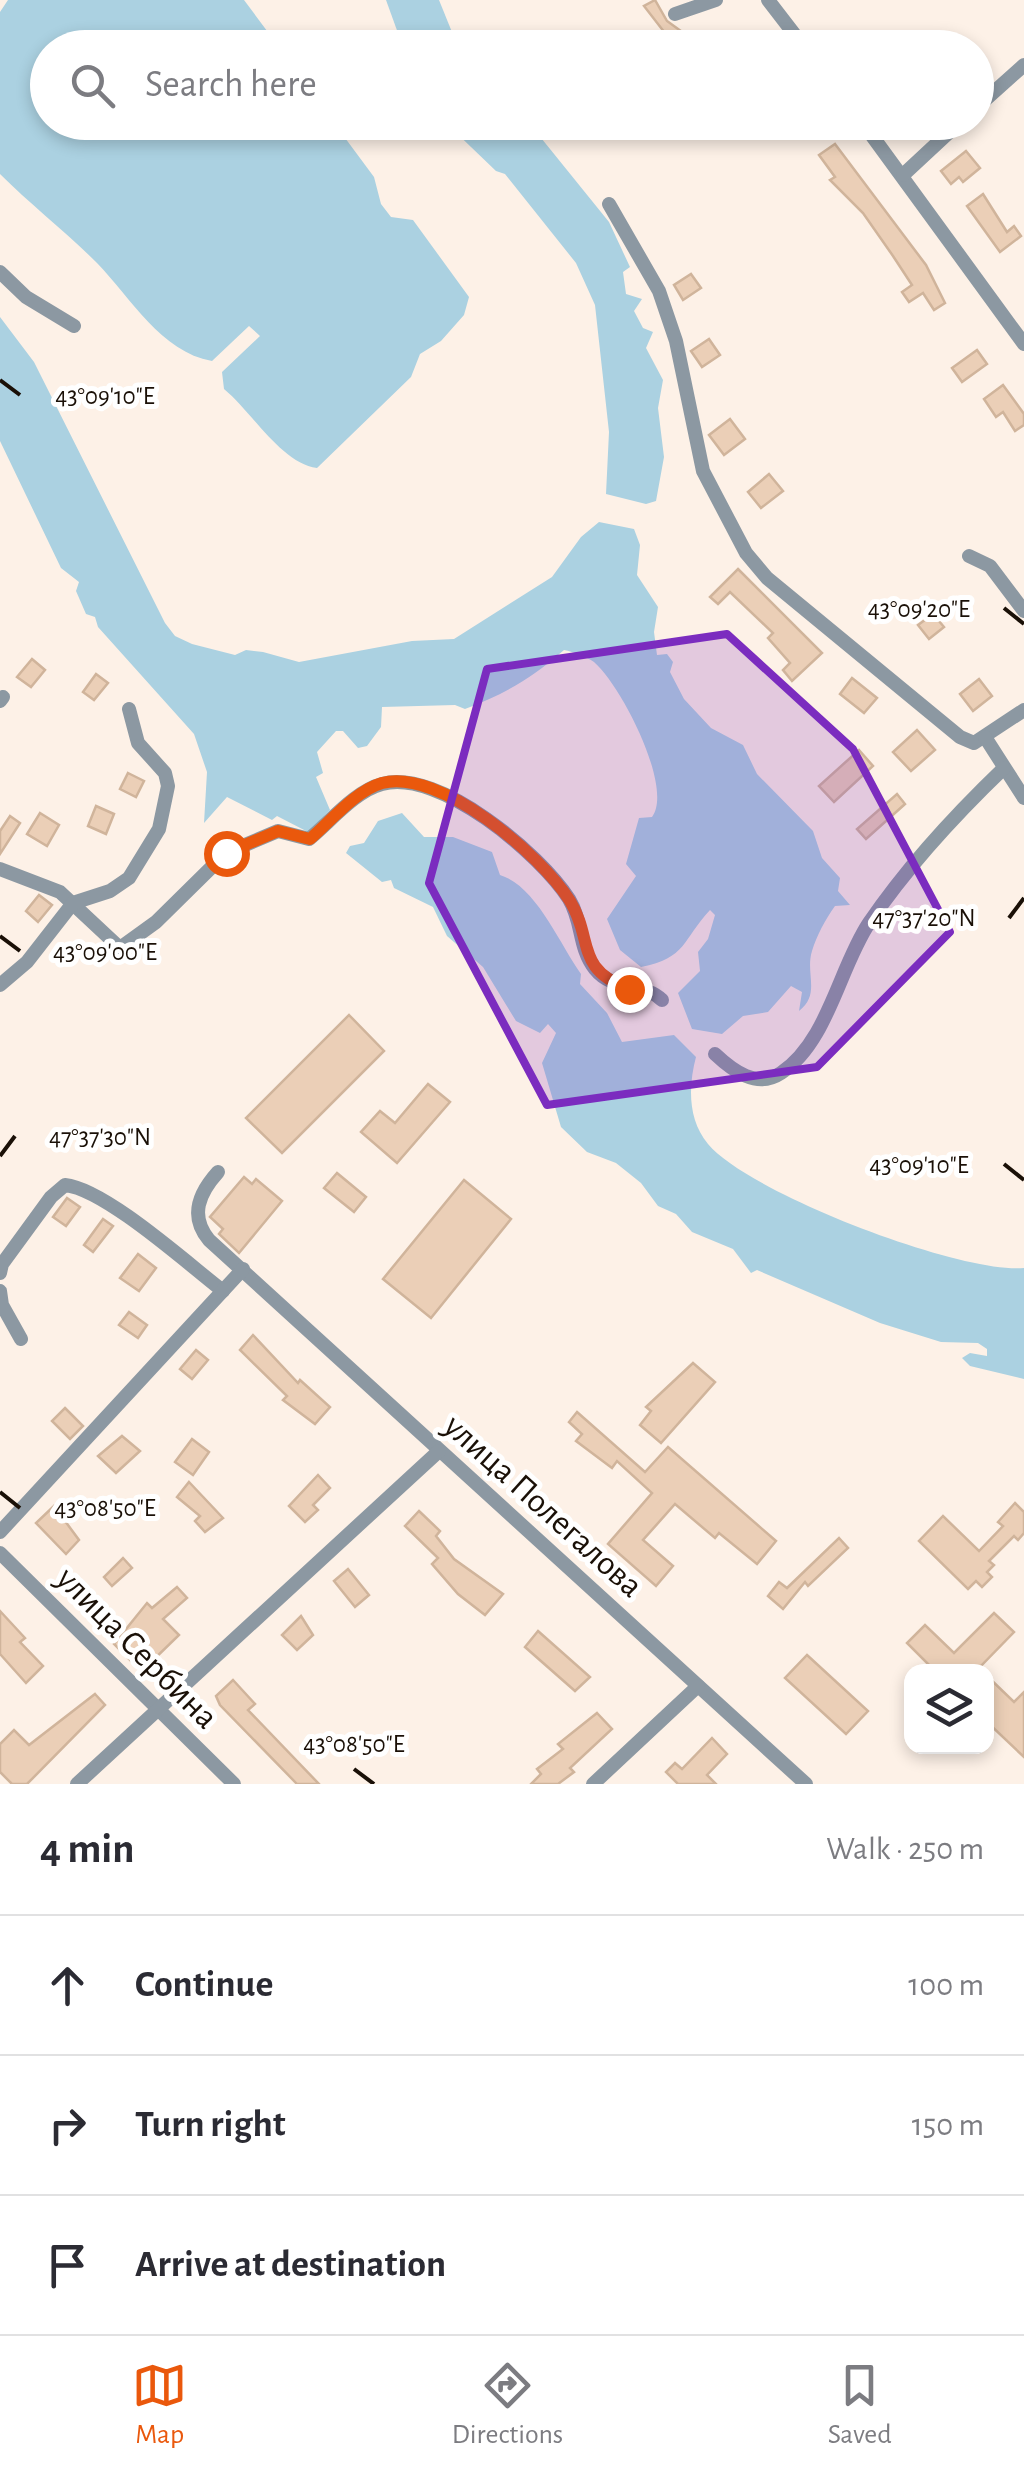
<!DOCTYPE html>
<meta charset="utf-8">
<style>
:root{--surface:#fff;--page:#f2f2f3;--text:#2b2b33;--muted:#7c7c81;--line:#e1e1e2;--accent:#ea580c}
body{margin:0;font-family:"Alegreya Sans",sans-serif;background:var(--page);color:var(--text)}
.controls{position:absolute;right:30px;bottom:30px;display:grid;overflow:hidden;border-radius:20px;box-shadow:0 5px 15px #0003}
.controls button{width:90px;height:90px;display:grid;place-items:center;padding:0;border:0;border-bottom:2px solid var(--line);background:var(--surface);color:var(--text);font:50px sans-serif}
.stop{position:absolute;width:30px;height:30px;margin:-22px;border:8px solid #ea580c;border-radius:50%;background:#fff}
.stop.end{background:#ea580c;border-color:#fff;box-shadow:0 2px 10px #0008}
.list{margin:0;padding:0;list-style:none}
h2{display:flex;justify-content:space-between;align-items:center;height:130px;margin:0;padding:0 40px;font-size:42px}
h2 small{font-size:32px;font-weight:400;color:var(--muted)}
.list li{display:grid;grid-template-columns:65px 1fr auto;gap:30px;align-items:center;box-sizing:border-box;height:140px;padding:0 40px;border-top:2px solid var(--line)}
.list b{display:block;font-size:38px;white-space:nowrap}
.list em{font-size:32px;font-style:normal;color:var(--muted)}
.icon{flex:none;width:55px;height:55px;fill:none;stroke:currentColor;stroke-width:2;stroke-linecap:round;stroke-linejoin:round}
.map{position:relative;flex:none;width:1024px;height:1784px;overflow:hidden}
.search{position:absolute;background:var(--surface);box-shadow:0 5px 15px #0003;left:30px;right:30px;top:30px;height:110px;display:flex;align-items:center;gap:25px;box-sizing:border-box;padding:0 35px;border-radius:55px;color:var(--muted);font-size:38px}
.sheet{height:550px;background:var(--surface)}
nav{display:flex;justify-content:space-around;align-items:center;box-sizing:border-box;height:140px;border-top:2px solid var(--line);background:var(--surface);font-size:28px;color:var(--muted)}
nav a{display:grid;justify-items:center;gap:5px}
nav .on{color:var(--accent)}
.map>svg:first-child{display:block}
.water{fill:#abd1e1}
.building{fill:#ebcfb7;stroke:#d0b49b;stroke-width:2.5}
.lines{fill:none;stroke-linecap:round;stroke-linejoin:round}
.minor{stroke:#8c98a2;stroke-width:14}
.route{stroke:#ea580c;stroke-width:12}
.marked{fill:#7b2cbf;fill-opacity:0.2;stroke:#7b2cbf;stroke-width:8;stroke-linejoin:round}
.ticks{fill:none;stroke:#1a1007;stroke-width:4}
.labels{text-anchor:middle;stroke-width:10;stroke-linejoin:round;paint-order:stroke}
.street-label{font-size:35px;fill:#1a1007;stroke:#fff}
.ticks-label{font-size:25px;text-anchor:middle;fill:#1a1007;stroke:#fff;stroke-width:10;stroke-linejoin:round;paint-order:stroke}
</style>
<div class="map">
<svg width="1024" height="1784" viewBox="0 0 1024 1784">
<rect width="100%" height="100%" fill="#fdf1e7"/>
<!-- water -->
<g class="water">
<path d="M8 0H244L279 47 48 48V122L334 123 374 177 381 204 391 217 413 220 469 297 464 315 441 341 420 354 411 377 317 468C281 463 252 412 224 389L222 372 260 336 249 326 212 361C161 352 131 298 97 263 66 232 31 205 0 174V12Z"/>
<path d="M386 0H439L458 47H403Z"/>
<path d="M446 123H529L609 222 630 267 623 272 626 294 642 299 634 311 643 328 653 332 646 348 663 380 658 408 664 457 656 501 646 504 606 494 609 432 595 305 576 263 505 174 496 171Z"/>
<path d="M0 317 34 362 165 623 175 636 192 644 235 655 246 650 263 652 299 662 412 641 454 639 552 577 581 537 599 522 634 529 640 545 637 575 658 607 654 632 657 655 667 654 673 662 670 672 684 699 711 728 743 745 757 774 813 831 822 858 840 878 838 891 850 905 835 906C825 920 817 935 812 951 805 974 821 994 799 1011L802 992 791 986 768 1012 743 1016 722 1034 692 1029 678 993 700 971 698 952 708 939 715 915 710 910C682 940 687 958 641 967L620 950 607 919 636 876 626 864 639 818 652 817C674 788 621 685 594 662 585 656 574 652 564 650 532 678 505 694 465 709L455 705 382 707 381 727 367 746 358 748 343 731H336L317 752 323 773 316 777 330 810 308 832 277 816 272 820 227 797 204 823 207 772 194 734 98 627 95 617 86 614 76 591 79 582 61 568 0 441Z"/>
<path d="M402 813 424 837H453L492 852 500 875C536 886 559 943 581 974L580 984 607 1013 622 1042 674 1035 696 1057C688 1087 688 1120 708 1144 750 1194 961 1274 1024 1268V1379L970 1366 962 1358 970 1353 987 1356V1349L978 1343 941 1342 880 1323 757 1270 751 1273 733 1249 692 1232 676 1214 658 1206 641 1183 616 1163 587 1152 561 1127 542 1063 556 1033 548 1024 540 1033 516 1021 483 967 447 936 433 907 394 888 391 880 382 882 346 853 350 846 364 843 378 821Z"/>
</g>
<!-- building -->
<g class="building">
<path d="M655 0 667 21 689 37 678 48H668L659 38 665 33 644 6Z"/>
<path d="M835 144 926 265 945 303 934 310 923 293 909 302 902 292 912 285 893 256 863 213 830 180 835 177 819 155Z"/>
<path d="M966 151 980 168 963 182 959 177 951 184 941 171Z"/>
<path d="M983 194 1007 232 1014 226 1021 236 1000 252 967 206Z"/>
<path d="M691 274 701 288 683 300 674 285Z"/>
<path d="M709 339 720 355 702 367 691 351Z"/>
<path d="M977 350 987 364 962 382 952 368Z"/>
<path d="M1003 385 1024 414V425L1015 431 1003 412 996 417 984 399Z"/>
<path d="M730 419 745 439 724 455 709 435Z"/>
<path d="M769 474 783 491 761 508 748 492Z"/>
<path d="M738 569 822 653 792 681 783 670 790 663 768 638 773 633 730 592 718 604 710 597Z"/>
<path d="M933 614 944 627 929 639 918 625Z"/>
<path d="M32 659 45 670 31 687 17 677Z"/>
<path d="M96 674 108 683 94 700 83 692Z"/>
<path d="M852 678 877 698 864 713 840 694Z"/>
<path d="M979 679 992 696 973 711 960 694Z"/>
<path d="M917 730 935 750 911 771 893 752Z"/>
<path d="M859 750 873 766 834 802 819 786Z"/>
<path d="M128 773 144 781 136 797 120 789Z"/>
<path d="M897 794 905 804 866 839 857 829Z"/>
<path d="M96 806 114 814 106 834 88 826Z"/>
<path d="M40 813 59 825 47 846 27 834Z"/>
<path d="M10 816 20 823 0 854V831Z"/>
<path d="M39 895 52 905 38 922 26 911Z"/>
<path d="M349 1015 384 1051 282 1153 246 1118Z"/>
<path d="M428 1084 450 1102 397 1163 361 1132 380 1111 395 1123Z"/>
<path d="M337 1173 366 1197 354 1212 324 1188Z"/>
<path d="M244 1177 252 1184 256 1179 282 1201 239 1253 219 1234 223 1229 210 1217Z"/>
<path d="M464 1180 511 1219 431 1318 383 1279Z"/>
<path d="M67 1198 80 1207 66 1226 53 1217Z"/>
<path d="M103 1219 113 1226 93 1252 84 1245Z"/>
<path d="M138 1254 156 1268 139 1291 120 1278Z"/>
<path d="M129 1312 147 1325 138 1338 119 1325Z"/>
<path d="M253 1335 298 1383 300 1380 330 1407 315 1424 283 1400 287 1396 240 1350Z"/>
<path d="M196 1350 208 1360 192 1379 180 1369Z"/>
<path d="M693 1363 715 1382 661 1443 640 1425 651 1411 646 1407Z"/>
<path d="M65 1408 83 1426 70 1439 52 1421Z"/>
<path d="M577 1412 645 1472 668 1447 776 1541 757 1564 719 1533 715 1538 675 1504 643 1540 673 1566 656 1586 608 1544 652 1493 617 1461 612 1468 576 1441 582 1434 569 1422Z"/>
<path d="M122 1436 140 1451 116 1473 98 1456Z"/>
<path d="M192 1439 209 1452 193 1475 175 1462Z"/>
<path d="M318 1475 330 1488 313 1505 318 1510 305 1522 289 1506Z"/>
<path d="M189 1482 223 1518 205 1532 195 1521 200 1516 177 1497Z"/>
<path d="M1015 1503 1024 1512V1533L1018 1540 1014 1536 989 1561 994 1565 987 1572 992 1577 982 1587 976 1581 968 1589 919 1541 943 1516 979 1551 1003 1526 998 1522Z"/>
<path d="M54 1506 79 1540 66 1554 36 1523Z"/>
<path d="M419 1511 440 1531 436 1536 454 1559 503 1594 485 1615 458 1594 432 1564 438 1558 405 1526Z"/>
<path d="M839 1538 848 1548 808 1586 805 1582 783 1609 768 1596 779 1582 787 1588Z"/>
<path d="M123 1558 132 1568 112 1586 104 1577Z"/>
<path d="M348 1569 369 1595 355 1607 334 1581Z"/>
<path d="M177 1587 187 1598 163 1619 179 1635 145 1668 136 1660 133 1663 114 1644 147 1603 152 1608Z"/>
<path d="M0 1611 25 1638 20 1642 43 1666 26 1683 0 1654Z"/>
<path d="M994 1613 1014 1632 975 1672H936L907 1643 925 1625 954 1653Z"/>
<path d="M301 1616 313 1635 297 1650 282 1635Z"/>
<path d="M538 1631 590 1677 575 1691 525 1647Z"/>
<path d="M807 1655 868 1711 846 1734 785 1678Z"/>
<path d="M986 1675 1014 1702 1024 1692V1757L986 1721Z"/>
<path d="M233 1680 255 1704 248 1710 319 1784H297L220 1705 216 1696Z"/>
<path d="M95 1694 105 1705 27 1784H12L0 1772V1744L14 1730 29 1745Z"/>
<path d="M597 1713 612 1729 570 1768 574 1772 558 1784H531L541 1774 537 1769 563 1749 558 1744Z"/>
<path d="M712 1738 727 1754 707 1775 716 1784H678L666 1772 675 1763 682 1769Z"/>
</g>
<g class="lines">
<!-- minor -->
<g class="minor">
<path d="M768 0 805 48"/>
<path d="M675 14 716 0"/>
<path d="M976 108 1024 65"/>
<path d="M862 122 1024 344"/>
<path d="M903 175 960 122"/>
<path d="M609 204 659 291 676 341 703 471 746 553 767 578 960 737 974 743 1024 710"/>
<path d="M0 272 26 297 74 326"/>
<path d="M969 556 990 566 1024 611"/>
<path d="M0 701 3 697"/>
<path d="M985 737 1024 798"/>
<path d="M0 869 60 892 120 948 156 922 226 853 278 831 309 839C330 822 355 791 382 784 439 768 540 854 569 899 583 922 578 947 595 969 613 992 644 982 662 1000"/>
<path d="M0 985 27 962 73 903 110 891 129 878 159 829 168 786 165 773 138 743 129 709"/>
<path d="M715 1054C733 1071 757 1089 781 1073 828 1042 839 968 869 923 907 867 955 815 1004 768"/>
<path d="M218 1172C199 1193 189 1216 209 1240L806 1784"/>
<path d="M0 1273 2 1264 51 1197 65 1185C105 1189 188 1264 223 1291"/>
<path d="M0 1291 2 1305 21 1339"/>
<path d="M0 1532 243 1269"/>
<path d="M0 1553 234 1784"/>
<path d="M77 1784 439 1451"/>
<path d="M593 1784 698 1686"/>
</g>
</g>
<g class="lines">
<!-- route -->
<path class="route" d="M226 853 278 831 310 839C330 822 355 791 382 783 440 768 541 855 570 901 594 940 574 968 629 989"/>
</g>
<!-- marked area -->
<path class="marked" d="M727 634 853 749 950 932 817 1067 547 1105 429 883 487 669Z"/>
<!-- ticks -->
<path class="ticks" d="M0 380 20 395M1004 608 1024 624M1009 918 1024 898M0 936 20 951M0 1156 15 1136M1004 1164 1024 1180M0 1492 20 1508M354 1769 374 1784"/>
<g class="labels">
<!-- street labels -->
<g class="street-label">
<text transform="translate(544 1505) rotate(42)" y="12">улица Полегалова</text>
<text transform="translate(138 1647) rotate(45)" y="12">улица Сербина</text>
</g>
</g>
<g class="ticks-label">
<text x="105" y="404">43°09'10"E</text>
<text x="919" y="617">43°09'20"E</text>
<text x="924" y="926">47°37'20"N</text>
<text x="105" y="960">43°09'00"E</text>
<text x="100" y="1145">47°37'30"N</text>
<text x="919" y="1173">43°09'10"E</text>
<text x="105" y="1516">43°08'50"E</text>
<text x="354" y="1752">43°08'50"E</text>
</g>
</svg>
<div class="controls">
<button><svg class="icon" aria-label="layers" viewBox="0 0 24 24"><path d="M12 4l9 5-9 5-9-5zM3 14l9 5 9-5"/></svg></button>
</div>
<div class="stop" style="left:226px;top:853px"></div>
<div class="stop end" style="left:629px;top:989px"></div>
<div class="search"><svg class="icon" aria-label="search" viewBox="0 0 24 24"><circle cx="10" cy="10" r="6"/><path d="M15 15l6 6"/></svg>Search here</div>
</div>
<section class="sheet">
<h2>4 min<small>Walk · 250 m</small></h2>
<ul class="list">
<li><svg class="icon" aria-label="ahead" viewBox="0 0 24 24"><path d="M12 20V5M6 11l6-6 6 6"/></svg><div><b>Continue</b></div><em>100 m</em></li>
<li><svg class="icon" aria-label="right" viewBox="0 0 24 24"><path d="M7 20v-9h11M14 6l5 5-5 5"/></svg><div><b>Turn right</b></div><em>150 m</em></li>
<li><svg class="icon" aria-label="arrive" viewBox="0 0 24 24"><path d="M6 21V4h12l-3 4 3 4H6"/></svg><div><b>Arrive at destination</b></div></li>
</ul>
</section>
<nav>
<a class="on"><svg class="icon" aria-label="map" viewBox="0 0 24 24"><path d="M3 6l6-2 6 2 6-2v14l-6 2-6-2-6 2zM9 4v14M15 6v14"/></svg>Map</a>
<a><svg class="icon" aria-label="directions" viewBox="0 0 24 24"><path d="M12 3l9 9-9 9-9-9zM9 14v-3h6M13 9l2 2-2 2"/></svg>Directions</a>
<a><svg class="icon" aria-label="saved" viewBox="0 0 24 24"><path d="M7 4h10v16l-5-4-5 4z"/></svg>Saved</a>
</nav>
